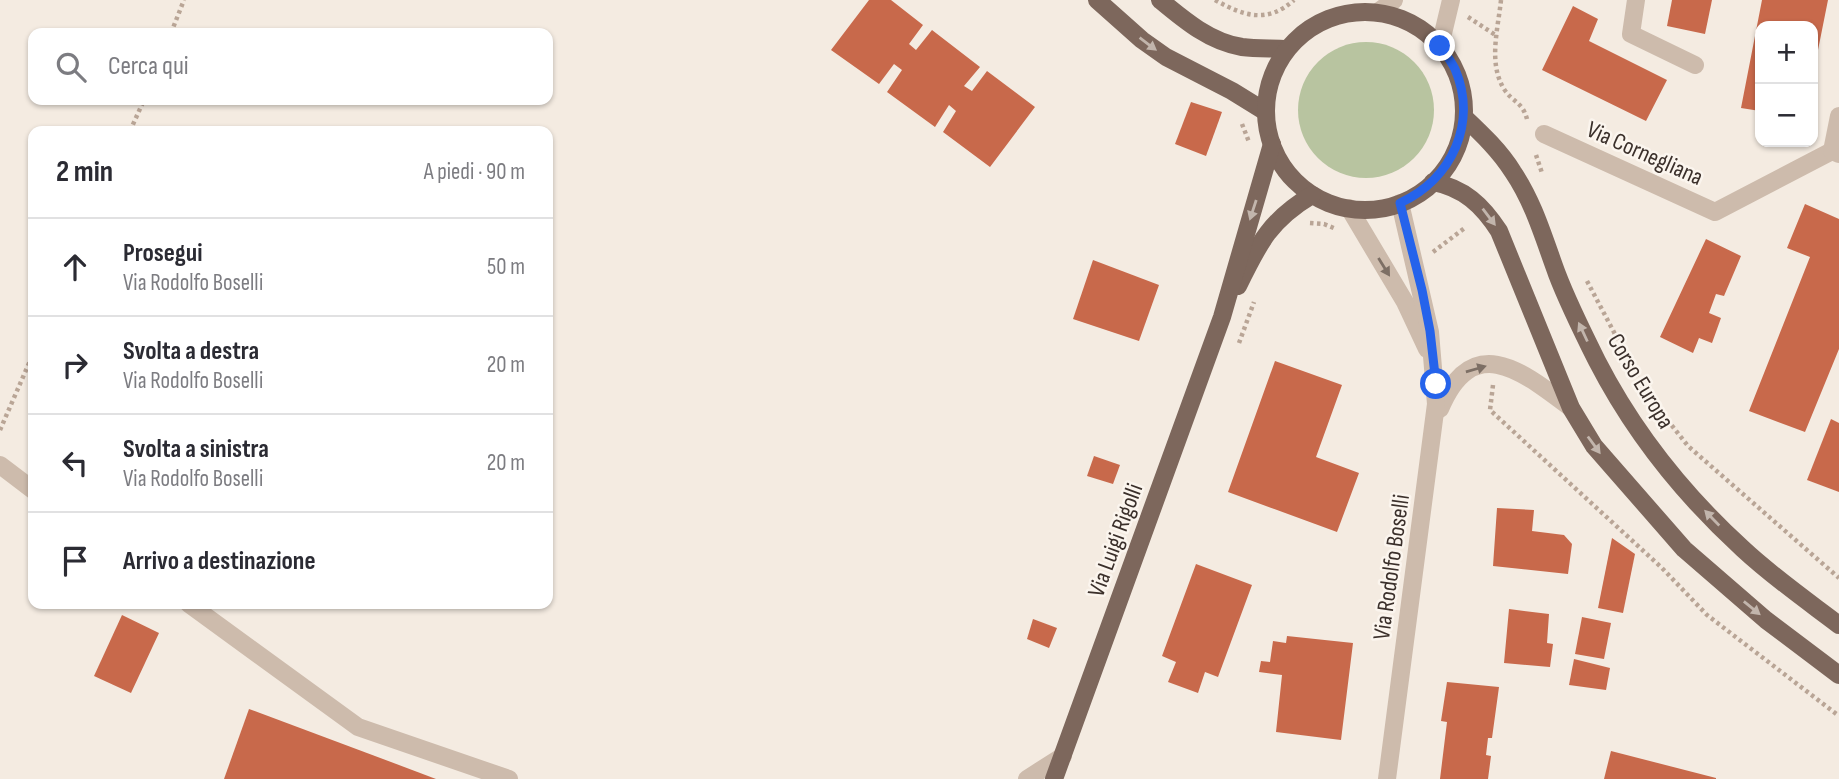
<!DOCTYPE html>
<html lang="it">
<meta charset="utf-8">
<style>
:root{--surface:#fff;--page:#f2f2f3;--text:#2b2b33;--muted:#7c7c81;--line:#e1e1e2}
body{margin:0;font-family:"Sofia Sans Condensed",sans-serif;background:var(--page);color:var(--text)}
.controls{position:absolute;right:21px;top:21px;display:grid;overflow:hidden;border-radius:14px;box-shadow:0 2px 5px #0004}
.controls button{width:63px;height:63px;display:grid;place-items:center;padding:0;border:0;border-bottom:2px solid var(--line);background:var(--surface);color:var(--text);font:35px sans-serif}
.stop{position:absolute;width:21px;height:21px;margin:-16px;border:5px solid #2563eb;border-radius:50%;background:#fff}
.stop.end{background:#2563eb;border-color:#fff;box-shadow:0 2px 7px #0008}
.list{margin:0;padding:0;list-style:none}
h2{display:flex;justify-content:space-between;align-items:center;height:91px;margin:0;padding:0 28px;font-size:30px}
h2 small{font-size:23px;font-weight:400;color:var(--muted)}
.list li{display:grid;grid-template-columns:46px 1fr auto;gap:21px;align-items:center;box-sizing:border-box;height:98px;padding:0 28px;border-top:2px solid var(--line)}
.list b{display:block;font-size:26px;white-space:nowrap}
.list p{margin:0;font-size:23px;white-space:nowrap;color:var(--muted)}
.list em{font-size:23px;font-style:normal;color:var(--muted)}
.icon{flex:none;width:38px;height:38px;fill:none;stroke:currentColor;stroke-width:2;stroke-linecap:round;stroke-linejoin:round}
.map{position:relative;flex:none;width:1839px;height:779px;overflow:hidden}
.search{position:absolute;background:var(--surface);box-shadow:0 2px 5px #0004;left:28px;top:28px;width:525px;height:77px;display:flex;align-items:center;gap:18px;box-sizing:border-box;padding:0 24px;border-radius:14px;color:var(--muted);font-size:26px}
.panel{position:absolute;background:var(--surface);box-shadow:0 2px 5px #0004;left:28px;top:126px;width:525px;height:483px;border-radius:14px}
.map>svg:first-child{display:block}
.green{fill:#b8c4a0}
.building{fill:#c8694b}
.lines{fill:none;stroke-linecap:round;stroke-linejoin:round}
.path{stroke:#b9a596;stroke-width:4.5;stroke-dasharray:3.5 3.5;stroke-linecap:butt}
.minor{stroke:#cdbbac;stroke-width:18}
.major{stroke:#7d675c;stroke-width:18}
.oneway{fill:#c2b5ac}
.oneway2{fill:#7d6f65}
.route{stroke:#2563eb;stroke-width:9}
.labels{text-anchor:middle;stroke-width:5;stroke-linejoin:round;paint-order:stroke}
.street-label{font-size:24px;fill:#3b302b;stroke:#fbf5ee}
</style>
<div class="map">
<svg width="1839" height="779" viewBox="0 0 1839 779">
<rect width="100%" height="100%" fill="#f4ebe1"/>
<!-- green -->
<circle class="green" cx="1366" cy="110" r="68"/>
<!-- building -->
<g class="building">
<path d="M869 0H891L923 25 909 44 916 50 932 30 980 67 964 86 972 91 987 71 1035 107 990 167 943 132 956 111 949 105 935 127 887 92 902 70 894 64 879 84 831 50Z"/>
<path d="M1672 0H1712L1705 34 1667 26Z"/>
<path d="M1762 0H1828L1814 70 1813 26H1760V111L1741 108Z"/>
<path d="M1573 6 1598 19 1589 41 1667 80 1646 121 1542 70Z"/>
<path d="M1191 102 1222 112 1206 156 1175 144Z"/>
<path d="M1805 204 1839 219V349L1805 432 1749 411 1810 257 1787 248Z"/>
<path d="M1706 239 1741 256 1724 296 1716 294 1709 313 1721 318 1712 343 1699 338 1693 353 1660 337Z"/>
<path d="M1093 260 1159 285 1139 341 1073 319Z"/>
<path d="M1275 361 1342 385 1316 457 1359 473 1337 532 1228 492Z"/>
<path d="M1831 419 1839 423V492L1807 480Z"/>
<path d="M1094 456 1120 465 1113 484 1087 476Z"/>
<path d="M1497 508 1534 510 1532 531 1564 535 1572 544 1568 574 1493 566Z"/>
<path d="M1612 538 1635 554 1623 613 1598 608Z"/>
<path d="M1196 564 1252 585 1218 677 1205 672 1198 693 1168 682 1176 662 1162 656Z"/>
<path d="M1509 609 1549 614 1547 643 1553 644 1550 667 1504 663Z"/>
<path d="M122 615 159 633 131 693 94 676Z"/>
<path d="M1582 617 1611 623 1604 659 1575 654Z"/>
<path d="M1033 619 1057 628 1049 648 1027 639Z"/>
<path d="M1287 636 1353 643 1341 740 1276 732 1282 675 1259 672 1261 661 1270 662 1273 641 1286 643Z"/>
<path d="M1574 659 1610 668 1606 690 1569 685Z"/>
<path d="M1447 682 1499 687 1492 738H1488L1486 755 1491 756 1488 779H1440L1447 722 1441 721Z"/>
<path d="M249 709 391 762 436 779H224Z"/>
<path d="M1611 751 1716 778V779H1604Z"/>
</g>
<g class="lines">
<!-- path -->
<g class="path">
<path d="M1215 0C1244 16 1267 24 1294 0"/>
<path d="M1501 0C1498 29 1488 63 1504 89 1513 103 1522 101 1527 119"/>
<path d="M1468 17 1497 36"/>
<path d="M171 33 184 0"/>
<path d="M1242 124 1249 142"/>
<path d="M130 131 144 100"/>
<path d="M1536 155 1542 173"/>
<path d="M1310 223 1324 224 1336 229"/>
<path d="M1433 252 1466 227"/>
<path d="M1587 281 1646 393 1688 446 1839 578"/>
<path d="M1239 343 1254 302"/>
<path d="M1493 385 1490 410 1662 568 1707 615 1839 716"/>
<path d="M0 430 33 354"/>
</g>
<!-- minor -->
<g class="minor">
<path d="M1636 0 1631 34 1695 65"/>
<path d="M1378 12 1394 0"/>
<path d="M1440 46 1451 0"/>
<path d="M1544 134 1715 212 1832 151 1839 154"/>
<path d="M1832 151 1839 116"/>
<path d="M1349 208 1405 302 1427 349"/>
<path d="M1440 409C1473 330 1523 372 1571 408"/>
<path d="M0 465 33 490"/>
<path d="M189 604 358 727 509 779"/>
<path d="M1027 779 1063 756"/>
<path d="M1387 779 1436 404 1430 332 1400 203"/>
</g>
<!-- major -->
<g class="major">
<path d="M1097 0 1142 40 1166 57 1232 91 1266 112"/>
<path d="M1160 0C1184 20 1210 42 1242 47 1257 49 1273 48 1287 49"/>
<circle cx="1365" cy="111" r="99"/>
<path d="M1464 117C1482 134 1500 151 1513 172 1534 203 1544 239 1557 274 1568 303 1583 333 1597 361 1633 431 1685 496 1743 549 1773 577 1806 600 1839 625"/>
<path d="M1433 182C1464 188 1482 205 1499 231L1571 408 1594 446 1684 549 1766 620 1839 675"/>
<path d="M1238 286C1259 243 1270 220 1312 195"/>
<path d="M1054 779 1222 317 1272 144"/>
</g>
</g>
<!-- one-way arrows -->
<defs><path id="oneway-solid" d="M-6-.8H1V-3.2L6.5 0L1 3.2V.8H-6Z" transform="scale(1.75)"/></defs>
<g class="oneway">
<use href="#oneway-solid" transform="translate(1148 44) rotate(37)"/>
<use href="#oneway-solid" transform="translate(1253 210) rotate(108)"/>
<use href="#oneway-solid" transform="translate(1489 217) rotate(53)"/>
<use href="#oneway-solid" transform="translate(1583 332) rotate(-115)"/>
<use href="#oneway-solid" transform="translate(1594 445) rotate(54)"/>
<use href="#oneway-solid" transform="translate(1712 518) rotate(-134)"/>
<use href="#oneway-solid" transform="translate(1752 608) rotate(39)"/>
</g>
<g class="oneway2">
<use href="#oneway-solid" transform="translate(1384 267) rotate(58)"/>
<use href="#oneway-solid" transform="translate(1476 369) rotate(-16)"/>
</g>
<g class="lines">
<!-- route -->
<path class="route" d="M1436 384 1430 331 1422 290 1400 203C1452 179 1478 123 1455 69 1451 61 1445 53 1440 46"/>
</g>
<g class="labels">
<!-- street labels -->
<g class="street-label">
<text transform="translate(1645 153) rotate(24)" y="8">Via Cornegliana</text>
<text transform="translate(1641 381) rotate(59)" y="8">Corso Europa</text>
<text transform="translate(1115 540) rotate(-70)" y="8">Via Luigi Rigolli</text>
<text transform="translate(1391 567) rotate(-82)" y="8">Via Rodolfo Boselli</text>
</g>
</g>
</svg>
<div class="controls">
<button>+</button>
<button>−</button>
</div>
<div class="stop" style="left:1436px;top:384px"></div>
<div class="stop end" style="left:1440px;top:46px"></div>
<div class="search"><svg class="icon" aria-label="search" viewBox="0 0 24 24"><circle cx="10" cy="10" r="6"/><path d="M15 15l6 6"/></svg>Cerca qui</div>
<section class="panel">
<h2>2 min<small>A piedi · 90 m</small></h2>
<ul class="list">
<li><svg class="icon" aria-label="ahead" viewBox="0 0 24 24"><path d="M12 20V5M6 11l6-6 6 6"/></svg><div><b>Prosegui</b><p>Via Rodolfo Boselli</p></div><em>50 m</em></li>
<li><svg class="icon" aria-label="right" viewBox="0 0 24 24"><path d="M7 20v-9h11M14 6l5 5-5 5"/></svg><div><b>Svolta a destra</b><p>Via Rodolfo Boselli</p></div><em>20 m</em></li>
<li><svg class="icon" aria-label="left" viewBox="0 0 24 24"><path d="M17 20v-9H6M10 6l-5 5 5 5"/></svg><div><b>Svolta a sinistra</b><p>Via Rodolfo Boselli</p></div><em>20 m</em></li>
<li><svg class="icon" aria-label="arrive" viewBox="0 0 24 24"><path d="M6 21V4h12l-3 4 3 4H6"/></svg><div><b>Arrivo a destinazione</b></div></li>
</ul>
</section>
</div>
